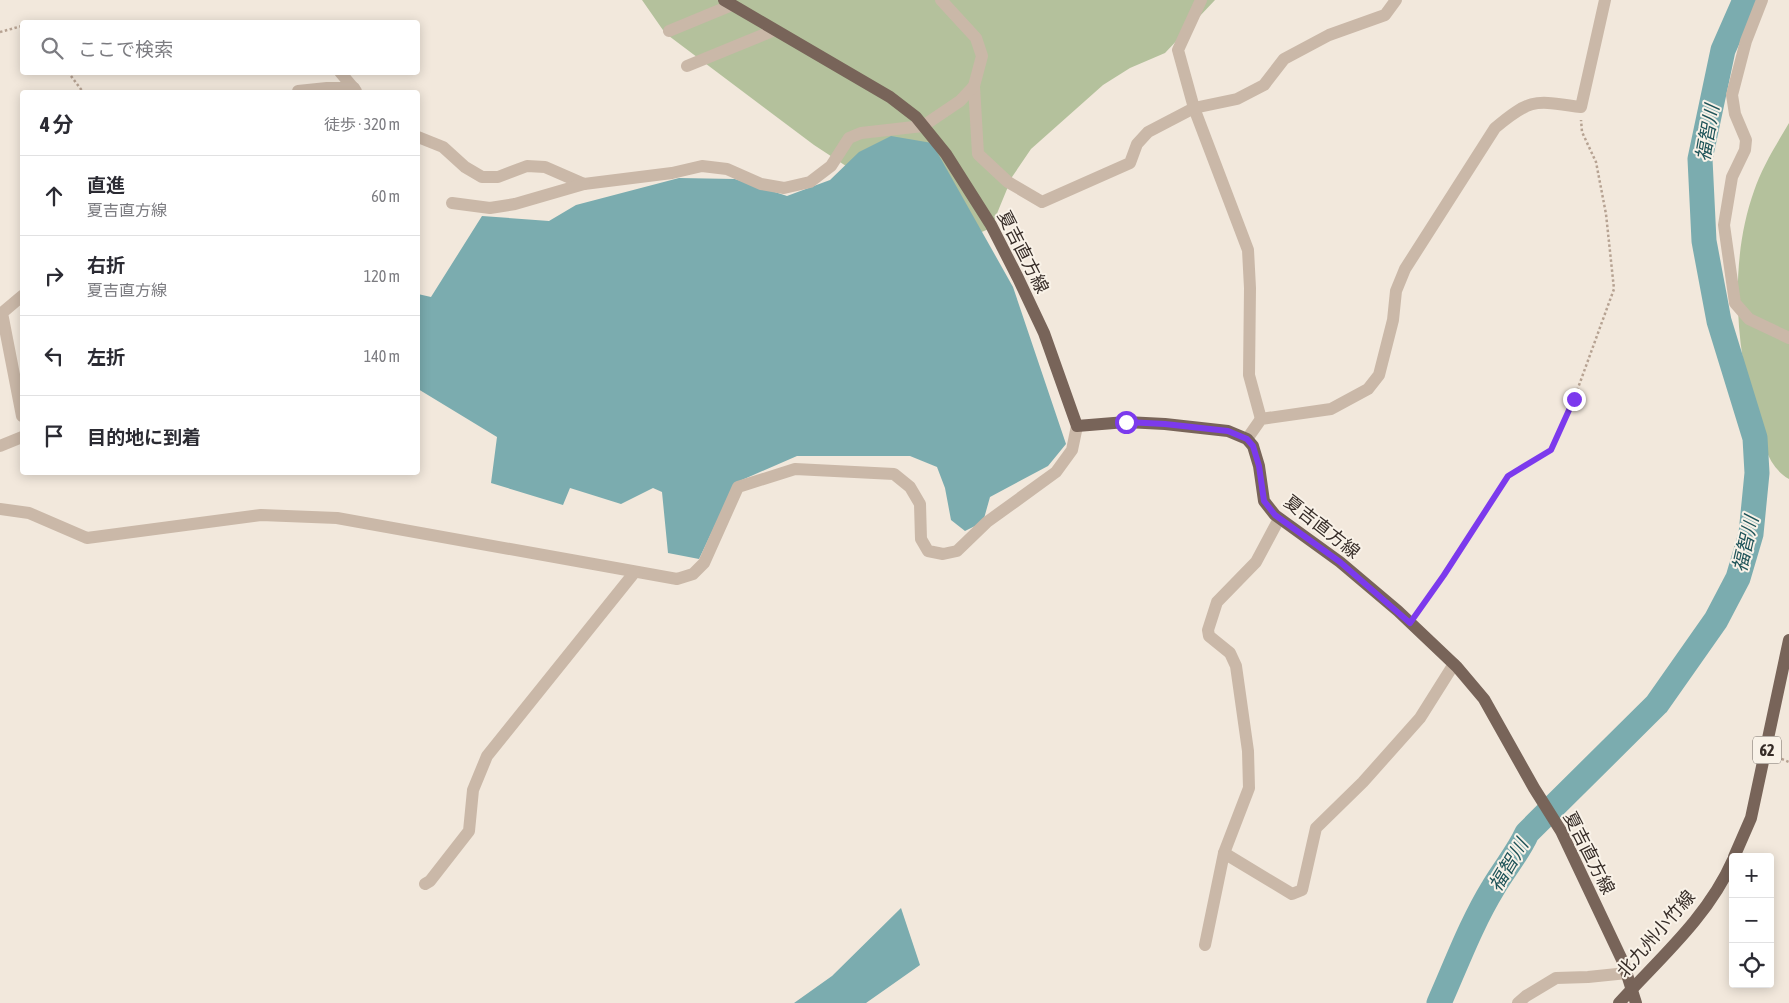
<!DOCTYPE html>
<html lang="ja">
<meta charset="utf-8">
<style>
:root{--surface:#fff;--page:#f7f7f7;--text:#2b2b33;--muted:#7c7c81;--line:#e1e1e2}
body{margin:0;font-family:"Asap Condensed","Noto Sans JP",sans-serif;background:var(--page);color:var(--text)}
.controls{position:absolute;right:15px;bottom:15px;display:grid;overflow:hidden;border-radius:5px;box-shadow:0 2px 12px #0003}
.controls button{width:45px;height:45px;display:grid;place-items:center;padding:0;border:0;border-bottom:1px solid var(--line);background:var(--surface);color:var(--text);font:25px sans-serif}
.stop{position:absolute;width:15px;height:15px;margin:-11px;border:4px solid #7c3aed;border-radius:50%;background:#fff}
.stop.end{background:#7c3aed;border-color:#fff;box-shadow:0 1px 5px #0008}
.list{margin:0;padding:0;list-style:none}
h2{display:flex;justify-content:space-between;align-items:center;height:65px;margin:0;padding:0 20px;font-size:21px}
h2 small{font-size:16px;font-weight:400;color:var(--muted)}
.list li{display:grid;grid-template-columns:32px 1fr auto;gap:15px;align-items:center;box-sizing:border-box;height:80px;padding:0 20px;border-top:1px solid var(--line)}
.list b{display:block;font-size:19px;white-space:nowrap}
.list p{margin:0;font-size:16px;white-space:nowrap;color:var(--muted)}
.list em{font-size:16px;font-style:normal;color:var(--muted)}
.icon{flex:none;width:28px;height:28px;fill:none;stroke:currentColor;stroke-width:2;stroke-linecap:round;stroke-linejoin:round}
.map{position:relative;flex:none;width:1789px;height:1003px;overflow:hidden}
.search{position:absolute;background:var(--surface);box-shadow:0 2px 12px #0003;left:20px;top:20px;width:400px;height:55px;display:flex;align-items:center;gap:12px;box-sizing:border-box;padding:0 18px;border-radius:5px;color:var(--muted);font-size:19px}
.panel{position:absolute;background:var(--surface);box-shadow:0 2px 12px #0003;left:20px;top:90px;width:400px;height:385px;border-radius:5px}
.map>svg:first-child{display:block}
.green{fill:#b4c19c}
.water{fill:#7bacaf}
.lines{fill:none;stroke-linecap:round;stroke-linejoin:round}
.river{stroke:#7bacaf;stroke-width:25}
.path{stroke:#b6a292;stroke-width:2.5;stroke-dasharray:2.5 2.5;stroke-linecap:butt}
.minor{stroke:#cab8a8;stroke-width:12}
.major{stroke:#786459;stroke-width:12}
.route{stroke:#7c3aed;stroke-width:6}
.labels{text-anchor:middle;stroke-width:4;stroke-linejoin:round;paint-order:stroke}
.shield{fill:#f9f2e8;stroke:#716862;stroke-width:1}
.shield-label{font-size:16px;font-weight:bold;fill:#372d28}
.street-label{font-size:18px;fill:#372d28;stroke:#f9f2e8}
.water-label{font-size:19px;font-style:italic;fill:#1e5358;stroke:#f9f2e8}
</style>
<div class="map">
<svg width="1789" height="1003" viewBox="0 0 1789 1003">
<rect width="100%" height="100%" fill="#f2e8dc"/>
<!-- green -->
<g class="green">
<path d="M642 0H1215L1165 53 1130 68 1103 85 1031 149 1012 177 991 228 977 234 907 206 814 145 665 33Z"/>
<path d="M1789 123V479C1768 467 1763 442 1757 421 1735 350 1729 261 1754 191 1762 167 1776 145 1789 123Z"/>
</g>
<!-- water -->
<g class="water">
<path d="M891 136 932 143 1013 287 1066 444 1048 466 990 497 983 522 965 531 951 520 945 488 937 467 910 456H797L735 483 699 559 668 553 662 492 653 488 621 504 570 488 563 505 491 483 497 437 418 389V294L431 297 482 216 549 221 576 205 679 178 735 179 787 196 830 180 859 152Z"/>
<path d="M901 908 920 965 866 1003H794L832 976Z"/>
</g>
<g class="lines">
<!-- river -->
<path class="river" d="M1439 1003C1456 965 1471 924 1493 888 1504 869 1518 853 1527 833L1657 704 1716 620 1738 578 1751 534 1757 473 1755 438 1719 321 1704 241 1700 159 1723 50 1745 0"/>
<!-- path -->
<g class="path">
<path d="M0 32 22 26"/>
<path d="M68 72 83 92"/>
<path d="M1417 613 1508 476 1551 450 1574 399 1614 289 1606 214 1596 162 1582 132 1581 120"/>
<path d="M1777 757 1789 762"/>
</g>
<!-- minor -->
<g class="minor">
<path d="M1201 0 1178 50 1194 108 1248 250 1250 288 1249 375 1261 419"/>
<path d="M1762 0 1746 41 1732 95 1735 114 1746 140 1745 150 1732 177 1724 225 1735 303 1749 319 1789 338"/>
<path d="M669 31 732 5"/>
<path d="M687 66 775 30"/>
<path d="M340 72 356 91"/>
<path d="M974 86 978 154 1008 182 1042 202 1130 163 1137 144 1148 132 1194 108 1237 99 1264 85 1284 59 1329 35 1385 15 1396 0"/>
<path d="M298 91 327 88H354"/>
<path d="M418 137 443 147 465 167 482 177H498L527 166 545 167 584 184 672 173 702 166 727 169 761 184 784 188 810 182 831 166 849 138 861 133 923 126 960 101 974 86 982 56 976 38 941 0"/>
<path d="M452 203 490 208 515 204 584 184"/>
<path d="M22 296 2 313 22 416"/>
<path d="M1247 439 1261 419 1331 409 1368 389 1379 375 1393 320 1396 291 1405 269 1495 128C1532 97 1535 101 1581 107L1605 0"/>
<path d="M0 446 22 437"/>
<path d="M0 509 29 513 87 538 261 515 337 518 677 579 693 574 704 563 738 487 795 469 894 474 910 487 920 504 921 539 928 551 943 554 957 551 987 522 1056 472 1072 450 1077 426"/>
<path d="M1224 853 1249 788 1248 751 1236 666 1230 653 1209 636 1208 630 1217 602 1256 562 1279 519"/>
<path d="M425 884 430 881 469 831 473 790 487 756 634 573"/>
<path d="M1205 945 1224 853 1292 894 1302 890 1316 828 1363 782 1420 718 1454 664"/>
<path d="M1518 1003 1526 996 1556 978 1588 977 1627 973"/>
</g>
<!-- major -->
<g class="major">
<path d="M724 0 890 97 916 117 946 154 991 225 1018 278 1044 333 1077 426 1126 422 1165 424 1228 431 1247 439 1253 446 1259 466 1264 501 1275 515 1340 562 1398 611 1457 667 1484 699 1534 788 1561 831 1623 962 1636 1003"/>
<path d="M1734 857 1751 818 1789 640"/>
<path d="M1619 1003C1660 958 1708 917 1733 860"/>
</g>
</g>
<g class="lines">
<!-- route -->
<path class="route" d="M1126 422 1165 424 1228 431 1247 439 1253 446 1259 466 1264 501 1275 515 1340 562 1410 623 1444 575 1508 476 1551 450 1574 399"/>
</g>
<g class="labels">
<!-- shield labels -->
<rect class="shield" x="1753" y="736.5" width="28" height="27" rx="4"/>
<g class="shield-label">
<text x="1767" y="756">62</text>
</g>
<!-- street labels -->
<g class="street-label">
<text transform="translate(1023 252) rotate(63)" y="6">夏吉直方線</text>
<text transform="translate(1322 527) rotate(38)" y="6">夏吉直方線</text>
<text transform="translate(1589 853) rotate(63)" y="6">夏吉直方線</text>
<text transform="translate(1656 934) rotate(-49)" y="6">北九州小竹線</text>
</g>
<!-- water labels -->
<g class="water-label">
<text transform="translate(1707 133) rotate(-80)" y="7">福智川</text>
<text transform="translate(1745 544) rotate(-77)" y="7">福智川</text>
<text transform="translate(1508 865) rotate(-59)" y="7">福智川</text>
</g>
</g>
</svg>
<div class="controls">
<button>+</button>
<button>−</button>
<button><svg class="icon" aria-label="locate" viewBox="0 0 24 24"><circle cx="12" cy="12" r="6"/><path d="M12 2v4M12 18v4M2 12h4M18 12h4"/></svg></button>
</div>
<div class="stop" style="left:1126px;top:422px"></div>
<div class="stop end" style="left:1574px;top:399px"></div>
<div class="search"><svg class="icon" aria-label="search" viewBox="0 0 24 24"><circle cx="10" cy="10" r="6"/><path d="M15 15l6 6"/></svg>ここで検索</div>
<section class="panel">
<h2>4 分<small>徒歩 · 320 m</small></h2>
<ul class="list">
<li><svg class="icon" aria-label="ahead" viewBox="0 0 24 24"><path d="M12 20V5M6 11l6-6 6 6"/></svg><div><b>直進</b><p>夏吉直方線</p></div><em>60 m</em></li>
<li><svg class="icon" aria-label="right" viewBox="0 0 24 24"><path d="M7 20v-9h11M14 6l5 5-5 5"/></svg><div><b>右折</b><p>夏吉直方線</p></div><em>120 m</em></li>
<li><svg class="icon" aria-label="left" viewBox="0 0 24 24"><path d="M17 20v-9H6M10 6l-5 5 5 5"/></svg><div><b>左折</b></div><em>140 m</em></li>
<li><svg class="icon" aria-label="arrive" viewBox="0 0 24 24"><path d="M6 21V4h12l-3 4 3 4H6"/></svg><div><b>目的地に到着</b></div></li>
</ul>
</section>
</div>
